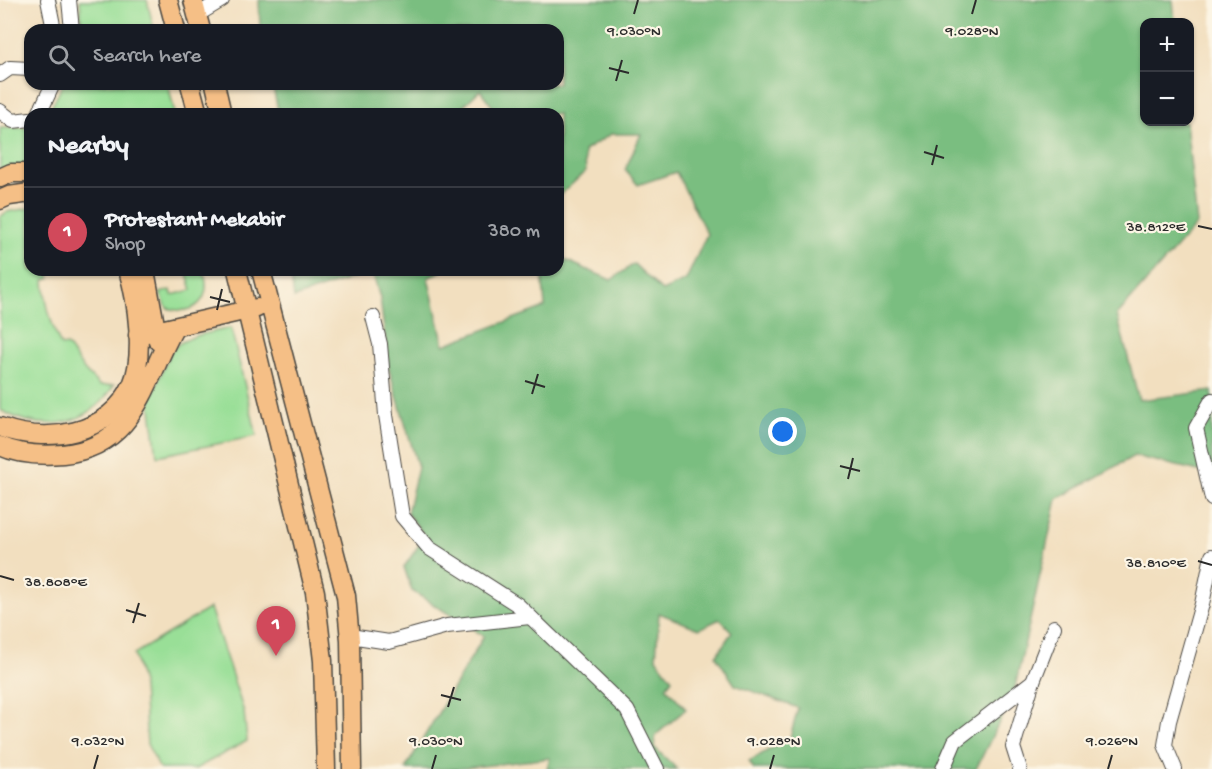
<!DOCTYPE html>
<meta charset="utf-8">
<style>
:root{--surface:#171b24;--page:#20242c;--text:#f1f3f6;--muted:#9ea1a6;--line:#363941;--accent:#d1495b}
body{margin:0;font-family:"Gochi Hand",sans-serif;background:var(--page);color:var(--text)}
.controls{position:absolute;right:18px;top:18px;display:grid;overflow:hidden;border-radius:12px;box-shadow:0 2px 4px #0004}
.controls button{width:54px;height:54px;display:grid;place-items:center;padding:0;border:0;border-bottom:2px solid var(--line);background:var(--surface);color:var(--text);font:30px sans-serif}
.you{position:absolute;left:783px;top:432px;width:21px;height:21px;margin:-15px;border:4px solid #fff;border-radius:50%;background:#1a73e8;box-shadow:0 0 0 9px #1a73e833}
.badge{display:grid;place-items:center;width:39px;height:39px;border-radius:50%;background:var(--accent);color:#fff;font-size:20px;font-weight:700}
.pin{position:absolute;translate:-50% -50px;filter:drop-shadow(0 2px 3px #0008)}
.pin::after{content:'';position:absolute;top:32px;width:21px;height:18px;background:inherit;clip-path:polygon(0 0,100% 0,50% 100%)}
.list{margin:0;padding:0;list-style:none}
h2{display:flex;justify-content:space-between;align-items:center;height:78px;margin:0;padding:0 24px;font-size:26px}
h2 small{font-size:20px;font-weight:400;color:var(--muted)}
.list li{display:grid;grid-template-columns:39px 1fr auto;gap:18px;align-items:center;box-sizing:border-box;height:90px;padding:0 24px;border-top:2px solid var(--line)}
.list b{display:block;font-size:22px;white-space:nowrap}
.list p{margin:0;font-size:20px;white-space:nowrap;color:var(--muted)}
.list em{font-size:20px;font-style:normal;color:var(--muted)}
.icon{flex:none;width:33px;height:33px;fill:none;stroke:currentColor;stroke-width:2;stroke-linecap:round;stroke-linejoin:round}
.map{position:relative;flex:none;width:1212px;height:769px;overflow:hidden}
.search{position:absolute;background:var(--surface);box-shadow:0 2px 4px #0004;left:24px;top:24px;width:540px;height:66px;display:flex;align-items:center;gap:15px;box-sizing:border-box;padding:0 21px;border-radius:18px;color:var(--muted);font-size:22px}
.panel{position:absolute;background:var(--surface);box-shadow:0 2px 4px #0004;left:24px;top:108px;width:540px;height:168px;border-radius:18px}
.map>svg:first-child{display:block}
.green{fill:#99df97;stroke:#628561;stroke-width:1.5}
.forest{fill:#7abe80;stroke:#527456;stroke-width:1.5}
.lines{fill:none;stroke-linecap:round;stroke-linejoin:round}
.minor-casing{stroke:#494641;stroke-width:16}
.major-casing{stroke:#494641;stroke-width:21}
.minor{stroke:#fff;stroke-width:14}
.major{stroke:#f5bf86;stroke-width:18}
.ticks{fill:none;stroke:#2b2b2b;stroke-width:2}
.ticks-label{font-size:15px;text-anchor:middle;fill:#2b2b2b;stroke:#fcf5e5;stroke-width:4.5;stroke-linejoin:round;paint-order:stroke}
</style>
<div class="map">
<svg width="1212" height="769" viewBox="0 0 1212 769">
<rect width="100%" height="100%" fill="#fcf5e5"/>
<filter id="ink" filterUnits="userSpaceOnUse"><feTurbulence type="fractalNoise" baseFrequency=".0167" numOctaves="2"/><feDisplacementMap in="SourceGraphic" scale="12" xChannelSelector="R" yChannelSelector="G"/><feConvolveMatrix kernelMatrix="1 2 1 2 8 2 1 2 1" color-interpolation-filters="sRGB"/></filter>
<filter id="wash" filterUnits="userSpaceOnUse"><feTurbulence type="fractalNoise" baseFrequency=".008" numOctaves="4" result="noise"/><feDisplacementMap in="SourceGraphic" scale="24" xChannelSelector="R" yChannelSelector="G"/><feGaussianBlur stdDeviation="1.35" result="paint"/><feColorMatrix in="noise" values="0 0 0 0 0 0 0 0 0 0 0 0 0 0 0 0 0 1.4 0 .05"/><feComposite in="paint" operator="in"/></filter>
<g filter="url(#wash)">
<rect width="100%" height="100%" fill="#f2dfbf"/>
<!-- green -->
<g class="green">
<path d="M80 0H147L154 30H82Z"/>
<path d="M63 84H168L175 114H48Z"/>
<path d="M0 128H30V167L0 171Z"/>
<path d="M30 208V270H51L50 278 44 280C45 304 51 324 61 346L67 345 85 371 100 386 114 385C88 428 42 433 0 410V217L7 212Z"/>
<path d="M186 270H203C213 298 196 317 167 308L160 293 171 290 172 295 192 290Z"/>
<path d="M231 328 257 436 157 456 150 401 171 351 180 343 195 336Z"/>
<path d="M210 608 244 712 247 741 195 769H160L147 744 143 687 134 654Z"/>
</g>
<!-- forest -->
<path class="forest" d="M259 0H1173L1175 22H1144V122H1186L1197 224 1117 315 1139 400 1212 391V474L1134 456 1057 499 1014 692 976 769H754L749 761 790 738 798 708 735 685 716 656 732 632 720 619 699 629 659 613 656 658 672 679 666 687 686 709 656 735 654 747 677 769H547L550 758 456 769H405L484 636 412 591 404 567 425 536 407 513 418 467 389 369 380 298 372 271 294 298 290 270H443L428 278 444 345 545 307 542 270H558V257L611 280 634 264 662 291 686 280 707 234 676 172 638 185 625 170 641 134H611L584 151 586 171 558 197V114H498L480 90 455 114H279L272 84H558V30H260Z"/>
</g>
<g filter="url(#ink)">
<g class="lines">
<!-- minor casing -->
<g class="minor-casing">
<g id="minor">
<path d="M48 0 54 30"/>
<path d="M69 0 72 30"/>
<path d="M197 15 222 0"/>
<path d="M0 75 10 68 30 69"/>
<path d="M0 111 13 121 30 119"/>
<path d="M39 114 53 84"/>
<path d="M373 317 380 344 386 415 402 516 429 548 518 605 627 710 657 769"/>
<path d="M1212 400 1196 428 1212 499"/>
<path d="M350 636 389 642 447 626 530 617"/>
<path d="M943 769 955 741 1033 681 1054 627"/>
<path d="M1020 769 1013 747 1033 681"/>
<path d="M1175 769 1165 745 1169 721 1202 604 1212 556"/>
</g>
</g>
<!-- major casing -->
<g class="major-casing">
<g id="major">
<path d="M168 0 176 30"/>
<path d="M193 0 201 30"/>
<path d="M190 84 198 114"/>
<path d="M215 84 222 114"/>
<path d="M0 178 11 173H30"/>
<path d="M0 200 9 196 30 193"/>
<path d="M145 270 158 341"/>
<path d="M237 270 315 592 323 661 326 769"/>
<path d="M261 270 346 596 350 640 352 769"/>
<path d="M138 335 257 308"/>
<path d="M0 427C47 444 108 436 132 385 145 356 137 300 128 270"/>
<path d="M0 446C20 455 41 456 63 454 137 447 145 379 175 327"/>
</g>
</g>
<!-- minor -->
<use href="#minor" class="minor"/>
<!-- major -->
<use href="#major" class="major"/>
</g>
</g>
<!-- ticks -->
<path class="ticks" d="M634 14 638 0M972 14 976 0M609 68 629 73M616 81 622 60M924 152 944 158M932 165 937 145M1198 226 1212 229M210 297 230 302M217 310 222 289M525 381 545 387M532 394 538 374M840 466 860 471M848 479 853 458M1198 561 1212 565M0 576 14 580M126 610 146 616M133 623 139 603M441 695 461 700M448 707 454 687M94 769 98 755M432 769 436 755M770 769 774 755M1108 769 1112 755"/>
<g class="ticks-label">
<text x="634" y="35">9.030°N</text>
<text x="972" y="35">9.028°N</text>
<text x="1156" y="231">38.812°E</text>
<text x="1156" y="567">38.810°E</text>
<text x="56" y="586">38.808°E</text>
<text x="98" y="745">9.032°N</text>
<text x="436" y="745">9.030°N</text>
<text x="774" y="745">9.028°N</text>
<text x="1112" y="745">9.026°N</text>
</g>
</svg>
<div class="controls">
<button>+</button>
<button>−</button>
</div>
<div class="you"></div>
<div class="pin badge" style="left:276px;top:656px">1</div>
<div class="search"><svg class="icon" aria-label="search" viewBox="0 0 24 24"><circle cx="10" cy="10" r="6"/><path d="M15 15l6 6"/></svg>Search here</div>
<section class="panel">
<h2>Nearby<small></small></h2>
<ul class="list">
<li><span class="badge">1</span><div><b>Protestant Mekabir</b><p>Shop</p></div><em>380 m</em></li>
</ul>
</section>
</div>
